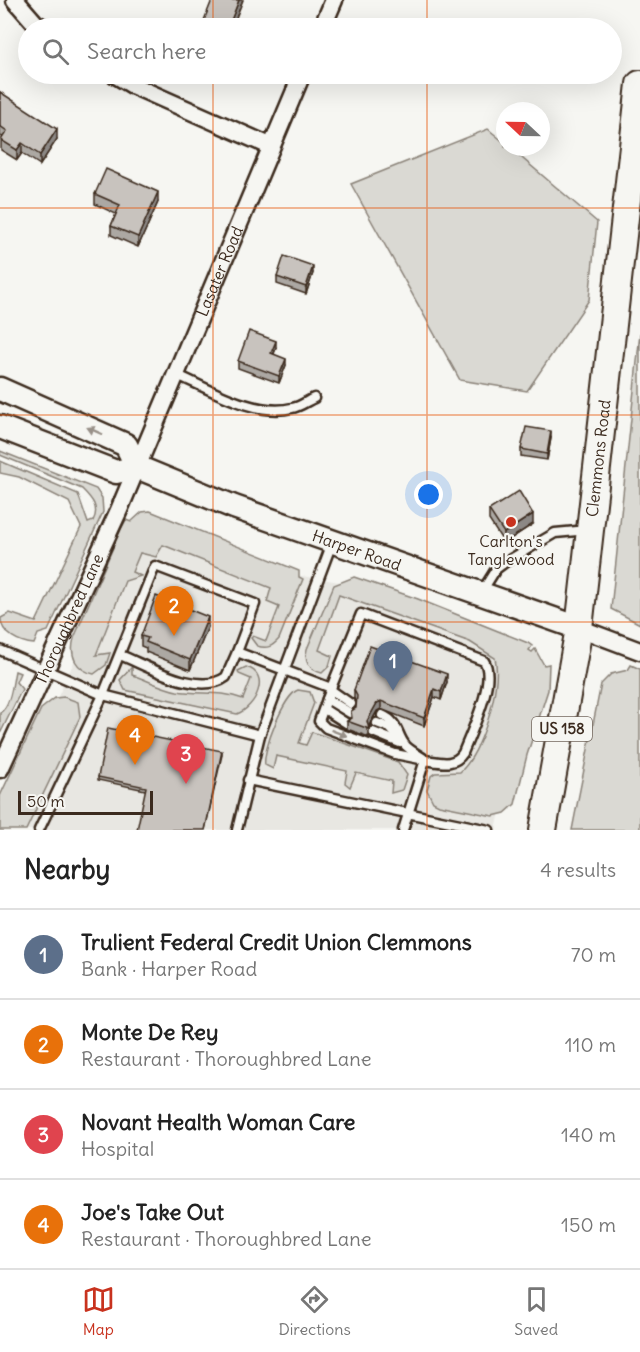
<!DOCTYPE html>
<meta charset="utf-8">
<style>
:root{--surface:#fff;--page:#f2f2f2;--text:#222;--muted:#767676;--line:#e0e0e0;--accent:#c8321e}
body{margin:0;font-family:Delius,sans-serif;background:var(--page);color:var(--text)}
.compass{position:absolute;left:496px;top:102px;width:54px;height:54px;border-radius:50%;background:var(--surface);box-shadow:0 6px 24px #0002;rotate:292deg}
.scale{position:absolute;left:18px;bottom:15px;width:135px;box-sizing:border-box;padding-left:6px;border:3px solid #3b2a1e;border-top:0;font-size:16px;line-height:21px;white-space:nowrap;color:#3b2a1e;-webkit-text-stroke:4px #f6f6f2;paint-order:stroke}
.you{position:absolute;left:429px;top:495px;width:21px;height:21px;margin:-15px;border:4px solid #fff;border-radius:50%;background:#1a73e8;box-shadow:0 0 0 9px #1a73e833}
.badge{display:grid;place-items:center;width:39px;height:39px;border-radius:50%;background:var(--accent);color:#fff;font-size:20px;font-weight:700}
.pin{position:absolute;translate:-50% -50px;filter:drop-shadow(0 2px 3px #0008)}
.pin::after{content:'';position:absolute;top:32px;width:21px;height:18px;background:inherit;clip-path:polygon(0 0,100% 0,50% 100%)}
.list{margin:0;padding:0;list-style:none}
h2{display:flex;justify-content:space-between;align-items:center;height:78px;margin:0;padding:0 24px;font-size:26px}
h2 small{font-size:20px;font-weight:400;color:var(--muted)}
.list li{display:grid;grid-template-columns:39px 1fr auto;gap:18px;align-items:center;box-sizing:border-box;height:90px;padding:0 24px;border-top:2px solid var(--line)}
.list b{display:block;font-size:22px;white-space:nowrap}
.list p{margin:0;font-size:20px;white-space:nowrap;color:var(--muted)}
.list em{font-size:20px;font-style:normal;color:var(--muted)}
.icon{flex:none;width:33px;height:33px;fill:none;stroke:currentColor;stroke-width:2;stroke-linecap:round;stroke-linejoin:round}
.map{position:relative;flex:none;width:640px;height:830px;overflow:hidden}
.search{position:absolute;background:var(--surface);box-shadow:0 6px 24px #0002;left:18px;right:18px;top:18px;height:66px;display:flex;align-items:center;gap:15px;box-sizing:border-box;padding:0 21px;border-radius:33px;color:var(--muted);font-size:22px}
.sheet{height:438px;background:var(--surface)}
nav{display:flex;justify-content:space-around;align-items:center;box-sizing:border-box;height:84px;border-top:2px solid var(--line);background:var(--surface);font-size:16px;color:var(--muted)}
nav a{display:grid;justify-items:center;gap:3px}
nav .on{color:var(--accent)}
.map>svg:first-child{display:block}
.built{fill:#e8e7e2}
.green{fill:#dad9d3;stroke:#8a8278;stroke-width:1.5}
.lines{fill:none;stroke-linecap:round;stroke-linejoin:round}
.lane-casing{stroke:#3b2a1e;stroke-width:13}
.street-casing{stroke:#3b2a1e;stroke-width:21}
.secondary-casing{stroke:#3b2a1e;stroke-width:27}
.primary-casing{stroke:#3b2a1e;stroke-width:30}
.lane{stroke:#f6f6f2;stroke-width:8}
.street{stroke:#f6f6f2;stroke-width:16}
.secondary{stroke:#f6f6f2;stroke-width:22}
.primary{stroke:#f6f6f2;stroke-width:26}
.wall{fill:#aca8a3;stroke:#3b2a1e;stroke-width:1.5}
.shaded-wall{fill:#8c8885;stroke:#3b2a1e;stroke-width:1.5}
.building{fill:#c8c3be;stroke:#3b2a1e;stroke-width:1.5}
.oneway{fill:#989088}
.grid{fill:none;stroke:#e8590c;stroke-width:1.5;stroke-opacity:0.55}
.poi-dot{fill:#c8321e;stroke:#f6f6f2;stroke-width:2}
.labels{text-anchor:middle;stroke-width:4.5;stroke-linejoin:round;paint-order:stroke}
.shield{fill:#f6f6f2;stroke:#73675e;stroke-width:1.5}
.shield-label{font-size:15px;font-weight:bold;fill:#3b2a1e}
.street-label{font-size:16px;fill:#3b2a1e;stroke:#f6f6f2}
.poi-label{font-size:16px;fill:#3b2a1e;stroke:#f6f6f2}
</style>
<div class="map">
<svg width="640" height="830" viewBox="0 0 640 830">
<rect width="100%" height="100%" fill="#f6f6f2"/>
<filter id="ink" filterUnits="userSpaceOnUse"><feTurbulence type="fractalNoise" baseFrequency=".0167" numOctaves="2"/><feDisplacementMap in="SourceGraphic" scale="12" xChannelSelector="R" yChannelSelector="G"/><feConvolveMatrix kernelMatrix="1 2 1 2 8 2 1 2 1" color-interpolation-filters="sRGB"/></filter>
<g filter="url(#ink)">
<!-- built -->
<path class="built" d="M140 519 289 574 359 585 532 668 496 830H0V822Z"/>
<!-- green -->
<g class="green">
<path d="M488 129 505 143V147H509L597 222 589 300 527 391 460 380 351 184Z"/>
<path d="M640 333V624L611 609Z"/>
<path d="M0 451 96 489 102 498 103 512 48 631 38 634 34 644C21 643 0 634 1 618L10 613 36 622 81 527 69 502 19 477 0 473V461L78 494 88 523 93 521C100 508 92 499 82 489L0 455Z"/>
<path d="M150 511 299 571V577L303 579 279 639C272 647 267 649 257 646L251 638 253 636 266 641 279 607 267 602 271 588 163 545 156 557 140 553 132 572 141 576 125 581 96 655 110 653 106 665 94 674C76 670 69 656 74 638L121 529 126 520 131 522 142 512Z"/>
<path d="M354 577 418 599 528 643 532 646 529 650 532 652 535 649 544 665 549 664 548 690 527 755 515 804 505 813 493 816 439 805 433 802 427 790 431 776 435 773 460 772C482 753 502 686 495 658L470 642 339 595 319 650 332 656 329 666 322 673C309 670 304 661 307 649L334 585Z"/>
<path d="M631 665 640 669V830H572L601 684 611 674 628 670Z"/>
<path d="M132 667V675C147 680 162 688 177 691 201 695 220 690 243 699L251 679 239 674 238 671 246 667C272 674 255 708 237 714L125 690 120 680Z"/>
<path d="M15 671 20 673 16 682 22 689 0 734V713C11 705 12 685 15 671Z"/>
<path d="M298 690 310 692 314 703 299 743 306 745 312 732 398 762 407 775 402 790 391 793 392 781 356 773 350 787 345 783 347 771 276 756 273 769 265 765C262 751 284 695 298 690Z"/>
<path d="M64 697 78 702 80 717 26 830H0V796L41 709 55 698Z"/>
</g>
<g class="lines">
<!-- lane casing -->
<g class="lane-casing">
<g id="lane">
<path d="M175 374C208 388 254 417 292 408 300 407 307 401 314 398"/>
<path d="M481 593 496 569 504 563 555 533 588 530"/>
<path d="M0 650 103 695 260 735"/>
<path d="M120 655C148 666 199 697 226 677L237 652"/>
<path d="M331 688 319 721 326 728 395 754 425 760"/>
<path d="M331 690 351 704"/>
<path d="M327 699 350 713"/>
<path d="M324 709 346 723"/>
<path d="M382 715C400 723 396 735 406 746 410 750 417 754 423 758"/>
<path d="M377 723 390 728 398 737"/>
<path d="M373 732 400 743"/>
<path d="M248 780 489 830"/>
<path d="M39 830 103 695 155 566 255 604 237 652 331 688 361 614 484 661C497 680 471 732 463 753 454 767 440 762 425 760L403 830"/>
<path d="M237 830 260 735 332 543"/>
</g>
</g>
<!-- street casing -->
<g class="street-casing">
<g id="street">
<path d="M15 0 35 23 43 28"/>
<path d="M322 28 334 0"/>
<path d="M114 74 134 86 270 146"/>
<path d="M579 628 640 651"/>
<path id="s1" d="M0 769 119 510 302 74"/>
</g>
</g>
<!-- secondary casing -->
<g class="secondary-casing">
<g id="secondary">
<path d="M0 389 126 445 137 467"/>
<path id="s2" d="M0 427 116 472 137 467 234 507 579 628"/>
</g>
</g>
<!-- primary casing -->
<g class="primary-casing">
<g id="primary">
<path id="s3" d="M543 830 579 628 640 84"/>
</g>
</g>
<!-- lane -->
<use href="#lane" class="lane"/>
<!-- street -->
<use href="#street" class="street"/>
<!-- secondary -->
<use href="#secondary" class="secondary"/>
<!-- primary -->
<use href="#primary" class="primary"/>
</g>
<!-- wall -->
<g class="wall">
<path d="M0 92 57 139 40 165 22 153 17 160 1 150V140L3 137 0 136Z"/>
<path d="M95 194 158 202 138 247 111 235V226L116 214 95 204Z"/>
<path d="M313 273 306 294 277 284V277Z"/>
<path d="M276 348 274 354 286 365 279 383 238 368V361Z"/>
<path d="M551 438 547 460 521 456V449Z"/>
<path d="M489 510 533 524 504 543 489 520Z"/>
<path d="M208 627 190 670 146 652V648L141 646V636Z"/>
<path d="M447 682 441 700 434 697 424 726 381 709 377 711 369 727V737L347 729V721L351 718V711L356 708V702L354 698V690Z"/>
<path d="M222 755 145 790 98 780V777Z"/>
</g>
<!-- shaded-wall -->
<g class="shaded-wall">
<path d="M239 0H243L232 28H228Z"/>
<path d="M57 129V139L40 165V155Z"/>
<path d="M22 143V153L17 160V150Z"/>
<path d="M158 192V202L138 247V237Z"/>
<path d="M313 266V273L306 294V287Z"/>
<path d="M276 341V348L271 360V353Z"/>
<path d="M286 359V365L279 383V376Z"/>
<path d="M551 431V438L547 460V454Z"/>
<path d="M533 514V524L504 543V533Z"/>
<path d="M208 617V627L190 670V660Z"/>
<path d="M447 674V682L441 700V692Z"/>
<path d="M434 689V697L424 726V718Z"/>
<path d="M381 701V709L377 711 367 729V721L377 703Z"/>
<path d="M222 751V755L205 830Z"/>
</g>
<!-- building -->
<g class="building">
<path d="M212 0H239L228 28H201Z"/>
<path d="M0 92 57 129 40 155 22 143 17 150 1 140 7 131 0 126Z"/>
<path d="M106 169 158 192 138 237 111 226 120 205 95 194Z"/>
<path d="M284 256 313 266 306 287 277 277Z"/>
<path d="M249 331 276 341 271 353 286 359 279 376 238 361Z"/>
<path d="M526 427 551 431 547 454 521 449Z"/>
<path d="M519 491 533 514 504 533 489 510Z"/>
<path d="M156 596 208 617 190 660 146 642 148 638 141 636Z"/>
<path d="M370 646 447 674 441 692 434 689 424 718 381 701 377 703 367 721 369 729 347 721 352 718 351 711 356 708 357 696 354 690Z"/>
<path d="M108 728 222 751 205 830H137L146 787 98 777Z"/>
</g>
<!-- one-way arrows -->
<defs><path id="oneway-solid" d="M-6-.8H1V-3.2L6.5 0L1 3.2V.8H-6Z" transform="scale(1.5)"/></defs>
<g class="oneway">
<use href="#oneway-solid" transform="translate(95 431) rotate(-156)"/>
<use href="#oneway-solid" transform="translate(339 733) rotate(21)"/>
</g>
</g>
<!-- grid -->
<path class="grid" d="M213 0V28M427 0V28M213 74V830M427 74V830M0 208H640M0 415H640M0 622H640"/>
<!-- markers -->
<circle class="poi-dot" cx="511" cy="522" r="6"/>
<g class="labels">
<!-- shield labels -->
<rect class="shield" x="532" y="717" width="60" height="24" rx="4.5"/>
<g class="shield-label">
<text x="562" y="734">US 158</text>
</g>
<!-- street labels -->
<g class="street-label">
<text dy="6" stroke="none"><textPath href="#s1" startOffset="544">Lasater Road</textPath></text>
<text dy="6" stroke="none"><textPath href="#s3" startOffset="376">Clemmons Road</textPath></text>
<text dy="6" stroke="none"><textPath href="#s2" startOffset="381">Harper Road</textPath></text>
<text dy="6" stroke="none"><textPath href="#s1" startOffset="165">Thoroughbred Lane</textPath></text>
</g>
<!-- poi labels -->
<g class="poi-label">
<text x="511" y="547">Carlton's<tspan x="511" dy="18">Tanglewood</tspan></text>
</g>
</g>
</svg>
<svg class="compass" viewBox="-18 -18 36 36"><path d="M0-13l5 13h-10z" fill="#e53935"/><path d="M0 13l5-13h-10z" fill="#767676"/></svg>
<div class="scale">50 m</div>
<div class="you"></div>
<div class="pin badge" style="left:393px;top:691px;background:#5c6f8a">1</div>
<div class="pin badge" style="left:174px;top:636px;background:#e8710a">2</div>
<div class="pin badge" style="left:186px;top:784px;background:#e0444e">3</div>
<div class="pin badge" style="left:135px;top:765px;background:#e8710a">4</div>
<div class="search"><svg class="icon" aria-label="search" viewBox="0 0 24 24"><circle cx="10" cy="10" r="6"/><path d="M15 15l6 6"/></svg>Search here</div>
</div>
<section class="sheet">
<h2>Nearby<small>4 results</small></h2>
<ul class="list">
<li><span class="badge" style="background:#5c6f8a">1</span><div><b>Trulient Federal Credit Union Clemmons</b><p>Bank · Harper Road</p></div><em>70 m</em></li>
<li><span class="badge" style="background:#e8710a">2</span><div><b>Monte De Rey</b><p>Restaurant · Thoroughbred Lane</p></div><em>110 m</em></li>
<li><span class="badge" style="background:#e0444e">3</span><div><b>Novant Health Woman Care</b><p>Hospital</p></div><em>140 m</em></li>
<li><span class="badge" style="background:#e8710a">4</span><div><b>Joe's Take Out</b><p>Restaurant · Thoroughbred Lane</p></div><em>150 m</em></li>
</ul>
</section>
<nav>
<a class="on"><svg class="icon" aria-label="map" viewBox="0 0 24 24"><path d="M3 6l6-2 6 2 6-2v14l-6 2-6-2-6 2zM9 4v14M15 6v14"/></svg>Map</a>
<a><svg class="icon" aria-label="directions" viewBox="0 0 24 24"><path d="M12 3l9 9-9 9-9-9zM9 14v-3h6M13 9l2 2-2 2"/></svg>Directions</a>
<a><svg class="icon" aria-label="saved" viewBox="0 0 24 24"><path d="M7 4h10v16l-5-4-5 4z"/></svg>Saved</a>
</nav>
